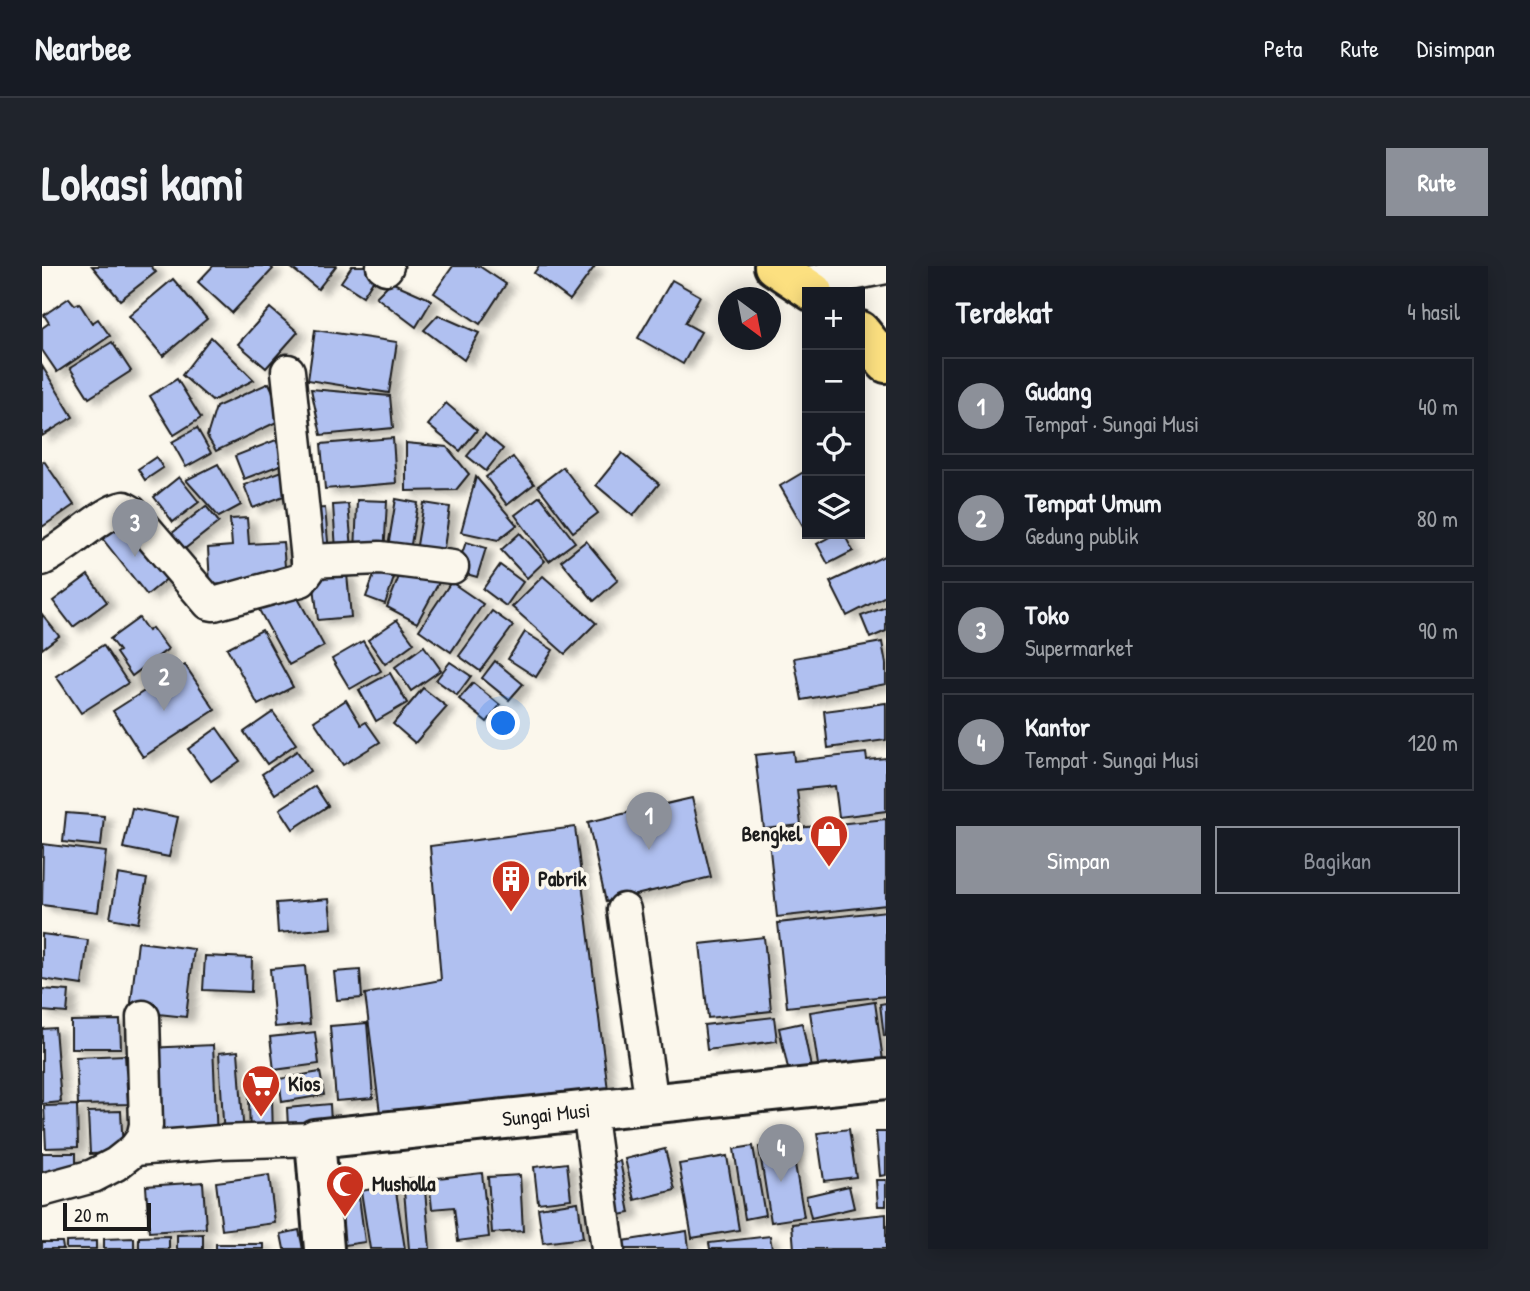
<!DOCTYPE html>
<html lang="id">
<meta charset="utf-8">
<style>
:root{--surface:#171b24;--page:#20242c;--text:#f1f3f6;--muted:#9ea1a6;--line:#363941;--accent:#8c9099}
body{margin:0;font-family:"Patrick Hand",sans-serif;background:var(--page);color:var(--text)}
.controls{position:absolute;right:21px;top:21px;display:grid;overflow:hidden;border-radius:0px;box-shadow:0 4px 18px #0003}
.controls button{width:63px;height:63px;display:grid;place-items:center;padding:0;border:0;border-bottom:2px solid var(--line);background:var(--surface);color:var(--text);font:35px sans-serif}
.compass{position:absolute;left:676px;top:21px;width:63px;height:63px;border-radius:50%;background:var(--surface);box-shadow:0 4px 18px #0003;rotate:148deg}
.scale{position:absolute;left:21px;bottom:18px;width:88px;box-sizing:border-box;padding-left:7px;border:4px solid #1c1c1c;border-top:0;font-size:19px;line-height:24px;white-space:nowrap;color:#1c1c1c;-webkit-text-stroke:5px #fbf7ec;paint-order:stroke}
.you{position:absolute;left:462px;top:458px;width:24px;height:24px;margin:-18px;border:5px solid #fff;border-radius:50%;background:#1a73e8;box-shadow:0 0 0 10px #1a73e833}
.badge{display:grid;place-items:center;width:46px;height:46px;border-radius:50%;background:var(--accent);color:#fff;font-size:23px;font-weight:700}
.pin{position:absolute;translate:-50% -58px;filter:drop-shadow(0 2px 4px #0008)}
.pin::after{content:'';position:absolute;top:37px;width:24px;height:21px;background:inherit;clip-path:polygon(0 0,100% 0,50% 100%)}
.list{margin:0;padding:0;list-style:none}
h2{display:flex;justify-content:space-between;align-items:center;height:91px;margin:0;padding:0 28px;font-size:30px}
h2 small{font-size:23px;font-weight:400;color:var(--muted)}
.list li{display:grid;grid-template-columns:46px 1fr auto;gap:21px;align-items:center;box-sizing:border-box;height:98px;margin:0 14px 14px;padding:0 14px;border:2px solid var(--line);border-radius:0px}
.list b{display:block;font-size:26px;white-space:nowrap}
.list p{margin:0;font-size:23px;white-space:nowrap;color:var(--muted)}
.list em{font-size:23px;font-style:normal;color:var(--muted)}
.actions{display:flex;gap:14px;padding:21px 28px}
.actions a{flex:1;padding:16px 0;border:2px solid var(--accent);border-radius:0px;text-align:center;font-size:24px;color:var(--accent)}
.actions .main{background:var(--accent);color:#fff}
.icon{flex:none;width:38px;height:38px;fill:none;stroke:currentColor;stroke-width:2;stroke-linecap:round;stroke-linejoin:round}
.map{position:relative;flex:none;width:844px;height:983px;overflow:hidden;border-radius:0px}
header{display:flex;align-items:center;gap:42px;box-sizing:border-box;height:98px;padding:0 35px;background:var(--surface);border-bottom:2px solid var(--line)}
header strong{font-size:33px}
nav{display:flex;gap:38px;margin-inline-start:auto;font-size:24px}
.intro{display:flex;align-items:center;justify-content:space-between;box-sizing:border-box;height:168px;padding:0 42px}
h1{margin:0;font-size:49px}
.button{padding:18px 32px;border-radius:0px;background:var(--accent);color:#fff;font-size:24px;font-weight:700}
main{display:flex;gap:42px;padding:0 42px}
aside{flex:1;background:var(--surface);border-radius:0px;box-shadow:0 4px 18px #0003}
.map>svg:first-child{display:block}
.building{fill:#b0c0f0;stroke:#1c1c1c;stroke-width:2;filter:url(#shadow)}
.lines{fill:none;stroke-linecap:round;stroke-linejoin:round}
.minor-casing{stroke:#1c1c1c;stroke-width:37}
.tertiary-casing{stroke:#1c1c1c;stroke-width:44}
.trunk-casing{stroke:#1c1c1c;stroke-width:44}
.minor{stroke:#fbf7ec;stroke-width:32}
.tertiary{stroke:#fbf7ec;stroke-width:38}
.trunk{stroke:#fce080;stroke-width:38}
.labels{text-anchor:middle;stroke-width:7;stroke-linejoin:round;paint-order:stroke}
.poi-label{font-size:21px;font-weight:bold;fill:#1c1c1c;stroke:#fbf7ec;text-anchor:start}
.street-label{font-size:21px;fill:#1c1c1c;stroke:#fbf7ec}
</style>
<header>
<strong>Nearbee</strong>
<nav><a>Peta</a><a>Rute</a><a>Disimpan</a></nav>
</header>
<div class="intro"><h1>Lokasi kami</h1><a class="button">Rute</a></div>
<main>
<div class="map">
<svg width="844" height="983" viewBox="0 0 844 983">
<defs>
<filter id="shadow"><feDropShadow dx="8" dy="4.5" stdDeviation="3.5" flood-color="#0004"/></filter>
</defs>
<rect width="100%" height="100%" fill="#fbf7ec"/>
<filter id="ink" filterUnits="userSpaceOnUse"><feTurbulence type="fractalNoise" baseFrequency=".0143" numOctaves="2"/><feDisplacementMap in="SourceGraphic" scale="14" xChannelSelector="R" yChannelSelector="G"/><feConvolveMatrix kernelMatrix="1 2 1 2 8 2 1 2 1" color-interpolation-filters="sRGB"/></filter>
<g filter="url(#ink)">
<!-- building -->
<g class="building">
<path d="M50 0H109L114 6 78 34Z"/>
<path d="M171 0H228L231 3 190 47 156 16Z"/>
<path d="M247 0H294L276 23Z"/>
<path d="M310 0H330L337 5 321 30 299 16Z"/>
<path d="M411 0H437L464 18 438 58 392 27Z"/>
<path d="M497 0H553L528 34 492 7Z"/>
<path d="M131 13 165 53 121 90 87 50Z"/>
<path d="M630 14 658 30 643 57 659 66 641 98 596 72Z"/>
<path d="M349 16 390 34 374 61 334 31Z"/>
<path d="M27 32 33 39 37 37 50 57 56 53 68 70 15 106 0 84V62L7 57 2 49Z"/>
<path d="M228 42 256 66 224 102 196 78Z"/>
<path d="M396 49 437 67 422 94 382 64Z"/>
<path d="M273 64 355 76 347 127 266 114Z"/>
<path d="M169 71 212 114 170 135 140 109Z"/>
<path d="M70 76 89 105 47 132 28 102Z"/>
<path d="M0 100 31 151 0 170Z"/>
<path d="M135 113 159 152 132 169 108 130Z"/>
<path d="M227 117 243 152 174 185 165 170 174 141Z"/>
<path d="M269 123 348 130 351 162 279 169Z"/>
<path d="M404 137 435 164 418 185 386 159Z"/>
<path d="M155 162 169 187 144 201 130 176Z"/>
<path d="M443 168 461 183 444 205 425 190Z"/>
<path d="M351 172 354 217 283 223 279 178Z"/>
<path d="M234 174 243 197 202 213 193 190Z"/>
<path d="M364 177 405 181 427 208 414 224 364 225Z"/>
<path d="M580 187 617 218 591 250 554 219Z"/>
<path d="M114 191 121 202 103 214 96 203Z"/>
<path d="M471 191 492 218 465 239 444 211Z"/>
<path d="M2 195 32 239 0 261V197Z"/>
<path d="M176 198 199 239 177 251 144 214Z"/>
<path d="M521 201 556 247 531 266 496 220Z"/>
<path d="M243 204 252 226 211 242 202 219Z"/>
<path d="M765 204V265H764L738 220Z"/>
<path d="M137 211 157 236 131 256 112 231Z"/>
<path d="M434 211 475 259 456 274 419 266Z"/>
<path d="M498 230 533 276 507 295 473 249Z"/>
<path d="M354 233 376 237 367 290 345 287Z"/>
<path d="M315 234 345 235 342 290 313 289Z"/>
<path d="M382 237 408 241 400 295 373 291Z"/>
<path d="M306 238 310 283 294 284 291 239Z"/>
<path d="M164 240 177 256 131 292 119 276Z"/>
<path d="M283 242 287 287 271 288 267 243Z"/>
<path d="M205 252 207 278 241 276 244 313 168 319 166 282 190 280 188 253Z"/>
<path d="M81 253 127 311 105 329 59 271Z"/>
<path d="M478 267 503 295 485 312 459 284Z"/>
<path d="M793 268H802L811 285 786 298 775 278Z"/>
<path d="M544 275 576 314 552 335 519 295Z"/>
<path d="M424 276 444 282 435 311 414 305Z"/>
<path d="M844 289V330L805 350 788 316Z"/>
<path d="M338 293 356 300 343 338 324 331Z"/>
<path d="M362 298 401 309 375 357 345 341Z"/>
<path d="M458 299 481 316 464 340 441 323Z"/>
<path d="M305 308 309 351 276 354 271 312Z"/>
<path d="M46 309 65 336 31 361 11 335Z"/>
<path d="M501 310 554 357 523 388 470 341Z"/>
<path d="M409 316 441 338 409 386 377 364Z"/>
<path d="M251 323 282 380 247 399 216 342Z"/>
<path d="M844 341V365L828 372 819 350Z"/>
<path d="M450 345 471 360 438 405 417 390Z"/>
<path d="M0 348 17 370 0 383Z"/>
<path d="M97 352 106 365 110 362 126 383 90 410 74 387 77 385 68 373Z"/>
<path d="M355 354 372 377 343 398 326 374Z"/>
<path d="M220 364 251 421 216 439 185 382Z"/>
<path d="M483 366 511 384 494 411 466 393Z"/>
<path d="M321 375 339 405 308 423 290 393Z"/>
<path d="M840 376 844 398V418L760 434 752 392Z"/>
<path d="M61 379 86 417 39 447 14 410Z"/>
<path d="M382 380 399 404 369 425 353 401Z"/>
<path d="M453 395 481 418 467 434 440 412Z"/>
<path d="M408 396 429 410 415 429 394 414Z"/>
<path d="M143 399 173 444 101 491 71 445Z"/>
<path d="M348 407 365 437 334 455 317 424Z"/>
<path d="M431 417 458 439 445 456 417 433Z"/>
<path d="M381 422 405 441 373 477 351 458Z"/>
<path d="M304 434 319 459 324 456 338 476 301 499 272 455Z"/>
<path d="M844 437V474L786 482 782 445Z"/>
<path d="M231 446 254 478 225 498 202 466Z"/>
<path d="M175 462 198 495 169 515 146 483Z"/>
<path d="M255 485 268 505 233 528 220 508Z"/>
<path d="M751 485 752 495 824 487 825 494 844 492V545L797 551 793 520 755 524 759 559 722 563 713 489Z"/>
<path d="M273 520 286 540 251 563 238 543Z"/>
<path d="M650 532 669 611 564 636 546 556Z"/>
<path d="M90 542 136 551 127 591 81 582Z"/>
<path d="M24 547 62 550 59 580 21 576Z"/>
<path d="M844 553V639L735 651 726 565Z"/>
<path d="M533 561 566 824 340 863 323 728 399 714 388 580Z"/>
<path d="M1 578 64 586 56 646 0 639Z"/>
<path d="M76 608 105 613 96 657 68 652Z"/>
<path d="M287 633 290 662 236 667 234 637Z"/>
<path d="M844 645V730L745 741 736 657Z"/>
<path d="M0 668 46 674 40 719 0 713Z"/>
<path d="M722 671 729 745 666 752 658 678Z"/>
<path d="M96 676 152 683 144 751 88 745Z"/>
<path d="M163 690 210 692 209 726 161 724Z"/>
<path d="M263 700 268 758 233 761 228 703Z"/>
<path d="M318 704 320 732 295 734 292 706Z"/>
<path d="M0 723 27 725 25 747 0 745Z"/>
<path d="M833 736 842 802 778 812 768 746Z"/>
<path d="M844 737V770H842L838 738Z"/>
<path d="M732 751 735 775 665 784 662 759Z"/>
<path d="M78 754 79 782H29V755Z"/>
<path d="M325 757 331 832 294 835 288 760Z"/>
<path d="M760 757 771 811 749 816 737 762Z"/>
<path d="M13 762 19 836 0 838V763Z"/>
<path d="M273 766 277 798 232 804 228 771Z"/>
<path d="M171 779 175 873 110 876 105 782Z"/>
<path d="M196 785 202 871 182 872 177 787Z"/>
<path d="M83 789 86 838 36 839 34 791Z"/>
<path d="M278 806 282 829 240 836 237 813Z"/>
<path d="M230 829 231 874 208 875 207 830Z"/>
<path d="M288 838 289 858 246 861 245 842Z"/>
<path d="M35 839 36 881 4 882 2 840Z"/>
<path d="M79 845 81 887 48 888 46 846Z"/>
<path d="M807 863 814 911 782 915 775 867Z"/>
<path d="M834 866H844V909L838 910Z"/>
<path d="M749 875 762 951 729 956 717 881Z"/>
<path d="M711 880 723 949 703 953 692 883Z"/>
<path d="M623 883 633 924 593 934 583 893Z"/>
<rect x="0" y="887" width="34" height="24"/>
<path d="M685 890 697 964 650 972 637 898Z"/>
<path d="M578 895 588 947 567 951 558 899Z"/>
<path d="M525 897 529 933 496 937 492 901Z"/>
<path d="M440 907 447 971 416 975 412 941 390 943 387 913Z"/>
<path d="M227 909 233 957 180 964 174 916Z"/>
<path d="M478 909 481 965 450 967 446 911Z"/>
<path d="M382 912 388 983H367L361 913Z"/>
<path d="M834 914H844V940H836Z"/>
<path d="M161 916 164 962 107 966 104 920Z"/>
<path d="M353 919 363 983H328L319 925Z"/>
<path d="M807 920 812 942 769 952 764 930Z"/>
<path d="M316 924 323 976 289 981 282 928Z"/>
<path d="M536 936 541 972 501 977 496 942Z"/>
<path d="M844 948V983H752L750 958Z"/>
<path d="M257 964 261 983H242L239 968Z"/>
<path d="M645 965 647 983H575L574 976Z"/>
<path d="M161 968V983H135V969Z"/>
<path d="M127 970V983H97V971Z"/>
<path d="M728 970 730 983H668L667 977Z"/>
<path d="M92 972V983H62V973Z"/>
<path d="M54 975V983H24V976Z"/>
<path d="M0 976H20L21 983H0Z"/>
<rect x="174" y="978" width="48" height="5"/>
</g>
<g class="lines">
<!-- minor casing -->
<g class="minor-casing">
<g id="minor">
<path d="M341 0 344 2 345 0"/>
<path d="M760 18 844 1"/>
<path d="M0 293C24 283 61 245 82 242L89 246 167 337 172 338 259 314 267 303 246 105"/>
<path d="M266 295 338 292 410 301"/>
<path d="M582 644 610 838"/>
<path d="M547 844 566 983"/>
<path d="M93 883 101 872 104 859 101 751"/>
<path d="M0 924 51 910 74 898 93 883 179 876 273 873"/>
</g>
</g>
<!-- tertiary casing -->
<g class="tertiary-casing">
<g id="tertiary">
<path id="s1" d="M282 983 273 873 844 813"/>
</g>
</g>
<!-- trunk casing -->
<g class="trunk-casing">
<g id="trunk">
<path d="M732 0 771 26"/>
<path d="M818 65 844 97"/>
</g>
</g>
<!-- minor -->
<use href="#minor" class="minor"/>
<!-- tertiary -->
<use href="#tertiary" class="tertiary"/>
<!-- trunk -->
<use href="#trunk" class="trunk"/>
</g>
</g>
<!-- icons -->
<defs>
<g id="shop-pin" transform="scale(2.0125)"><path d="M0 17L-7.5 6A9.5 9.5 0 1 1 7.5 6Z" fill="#c8321e" stroke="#fbf7ec"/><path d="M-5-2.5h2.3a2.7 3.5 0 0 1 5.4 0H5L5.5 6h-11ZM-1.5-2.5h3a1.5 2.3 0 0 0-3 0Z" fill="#fff"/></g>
<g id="building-pin" transform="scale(2.0125)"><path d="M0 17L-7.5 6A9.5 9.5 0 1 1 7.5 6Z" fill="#c8321e" stroke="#fbf7ec"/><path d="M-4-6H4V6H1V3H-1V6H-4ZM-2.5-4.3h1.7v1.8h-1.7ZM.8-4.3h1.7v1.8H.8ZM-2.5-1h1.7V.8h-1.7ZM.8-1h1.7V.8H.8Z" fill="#fff"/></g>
<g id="supermarket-pin" transform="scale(2.0125)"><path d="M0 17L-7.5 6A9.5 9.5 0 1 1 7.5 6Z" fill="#c8321e" stroke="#fbf7ec"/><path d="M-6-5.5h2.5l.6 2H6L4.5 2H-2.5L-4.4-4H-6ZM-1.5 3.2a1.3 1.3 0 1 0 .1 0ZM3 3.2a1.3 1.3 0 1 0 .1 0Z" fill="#fff"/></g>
<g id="mosque-pin" transform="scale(2.0125)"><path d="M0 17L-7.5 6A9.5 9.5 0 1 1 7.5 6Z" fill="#c8321e" stroke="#fbf7ec"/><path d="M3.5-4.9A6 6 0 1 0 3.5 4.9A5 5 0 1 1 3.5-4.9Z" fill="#fff"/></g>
</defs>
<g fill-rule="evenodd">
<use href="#shop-pin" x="787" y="568"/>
<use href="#building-pin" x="469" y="613"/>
<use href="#supermarket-pin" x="219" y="818"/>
<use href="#mosque-pin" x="303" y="918"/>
</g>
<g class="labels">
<!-- poi labels -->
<g class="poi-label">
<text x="760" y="575" text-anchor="end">Bengkel</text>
<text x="496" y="620">Pabrik</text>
<text x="246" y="825">Kios</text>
<text x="330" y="925">Musholla</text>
</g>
<!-- street labels -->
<g class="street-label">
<text dy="7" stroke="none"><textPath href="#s1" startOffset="343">Sungai Musi</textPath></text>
</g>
</g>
</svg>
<div class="controls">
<button>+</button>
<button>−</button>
<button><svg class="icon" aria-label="locate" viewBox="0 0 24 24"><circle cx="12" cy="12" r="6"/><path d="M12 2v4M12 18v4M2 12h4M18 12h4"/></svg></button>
<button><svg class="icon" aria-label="layers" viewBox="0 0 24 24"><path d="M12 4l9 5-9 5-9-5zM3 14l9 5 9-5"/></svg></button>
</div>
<svg class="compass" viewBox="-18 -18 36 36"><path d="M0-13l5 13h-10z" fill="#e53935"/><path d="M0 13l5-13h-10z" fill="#9ea1a6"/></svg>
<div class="scale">20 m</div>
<div class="you"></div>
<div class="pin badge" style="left:607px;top:584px">1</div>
<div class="pin badge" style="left:122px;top:445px">2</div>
<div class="pin badge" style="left:93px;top:291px">3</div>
<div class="pin badge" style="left:739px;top:916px">4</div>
</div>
<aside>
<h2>Terdekat<small>4 hasil</small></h2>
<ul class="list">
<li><span class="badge">1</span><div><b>Gudang</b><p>Tempat · Sungai Musi</p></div><em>40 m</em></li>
<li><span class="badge">2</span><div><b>Tempat Umum</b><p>Gedung publik</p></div><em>80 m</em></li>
<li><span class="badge">3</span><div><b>Toko</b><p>Supermarket</p></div><em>90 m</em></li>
<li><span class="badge">4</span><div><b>Kantor</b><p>Tempat · Sungai Musi</p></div><em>120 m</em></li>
</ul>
<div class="actions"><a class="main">Simpan</a><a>Bagikan</a></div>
</aside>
</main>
